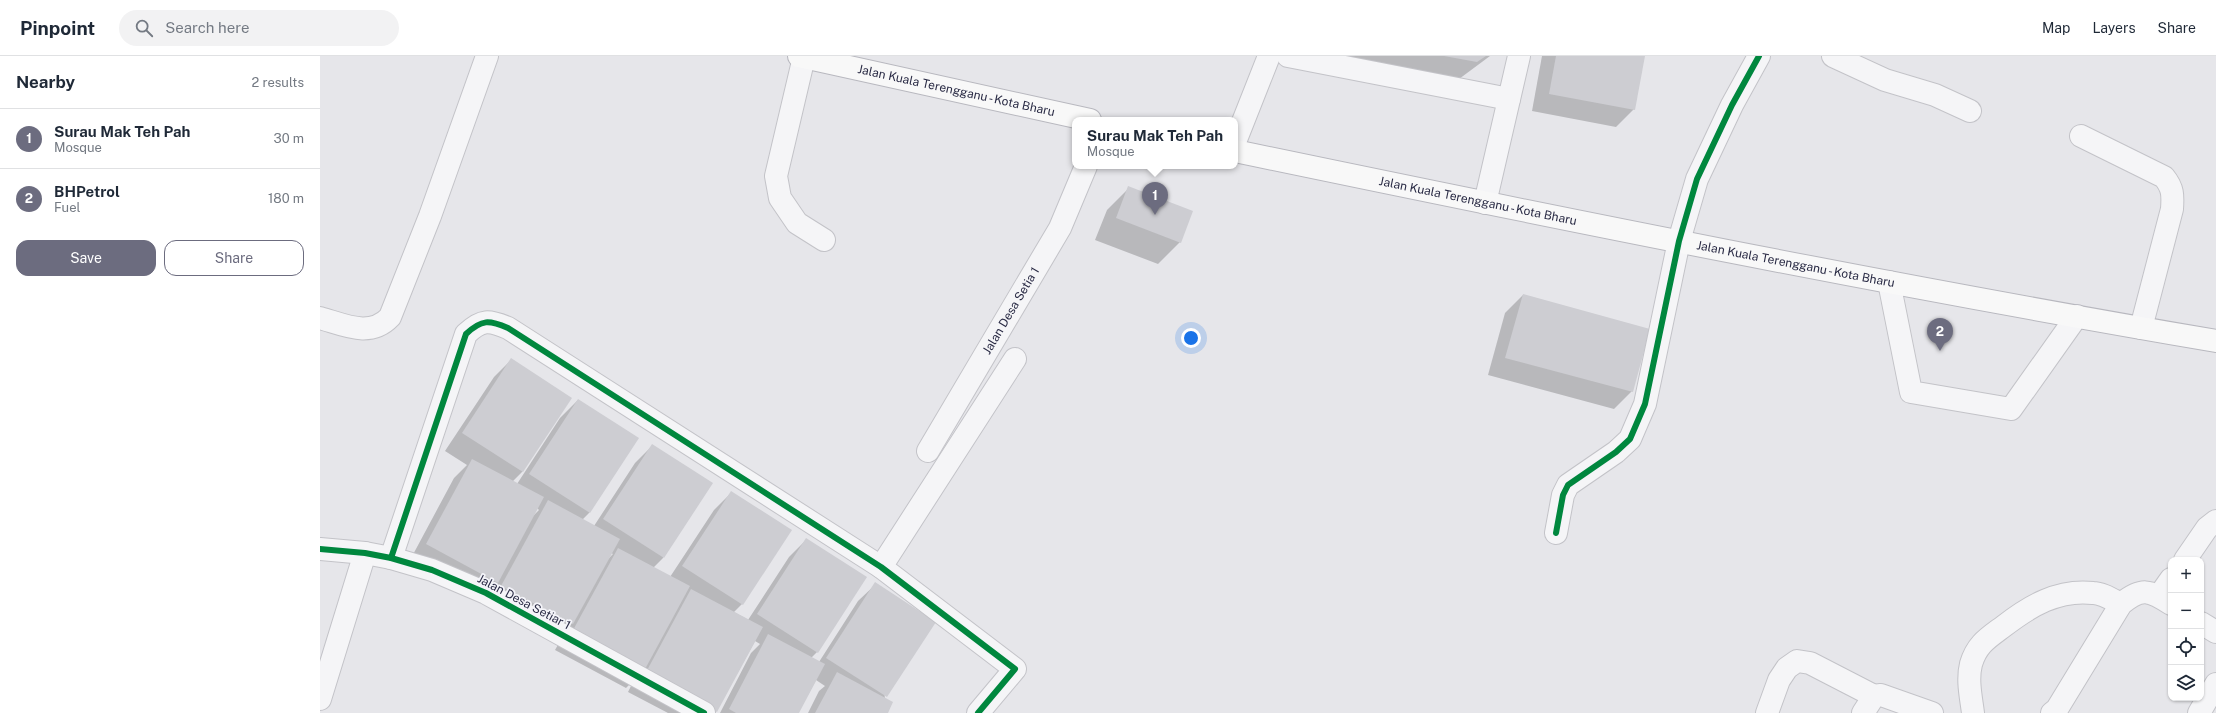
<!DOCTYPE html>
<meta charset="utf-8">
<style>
:root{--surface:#fff;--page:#f2f2f3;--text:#1f2937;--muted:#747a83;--line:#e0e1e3;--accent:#6c6c7f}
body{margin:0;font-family:"Public Sans",sans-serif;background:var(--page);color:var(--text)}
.controls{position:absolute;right:12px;bottom:12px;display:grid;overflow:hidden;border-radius:8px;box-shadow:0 1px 3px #0004}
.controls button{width:36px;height:36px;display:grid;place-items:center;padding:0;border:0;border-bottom:1px solid var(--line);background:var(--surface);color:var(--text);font:20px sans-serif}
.you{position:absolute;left:871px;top:282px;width:14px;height:14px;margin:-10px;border:3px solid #fff;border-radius:50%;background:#1a73e8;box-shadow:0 0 0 6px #1a73e833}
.badge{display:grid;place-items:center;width:26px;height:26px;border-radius:50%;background:var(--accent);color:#fff;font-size:13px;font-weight:700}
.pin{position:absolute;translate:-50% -33px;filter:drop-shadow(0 1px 2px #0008)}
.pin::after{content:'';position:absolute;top:21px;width:14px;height:12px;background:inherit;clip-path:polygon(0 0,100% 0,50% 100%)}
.popup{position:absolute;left:752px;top:61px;width:166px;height:52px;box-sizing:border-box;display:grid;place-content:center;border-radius:8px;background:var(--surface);filter:drop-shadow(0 1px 3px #0005);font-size:13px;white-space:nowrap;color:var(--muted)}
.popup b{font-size:15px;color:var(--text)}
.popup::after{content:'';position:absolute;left:50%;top:100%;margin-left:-8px;border:8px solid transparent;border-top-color:var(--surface)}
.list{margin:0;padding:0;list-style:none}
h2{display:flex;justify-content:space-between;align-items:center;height:52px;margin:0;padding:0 16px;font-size:17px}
h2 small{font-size:13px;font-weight:400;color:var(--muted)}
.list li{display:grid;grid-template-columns:26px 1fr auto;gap:12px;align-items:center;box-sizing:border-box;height:60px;padding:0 16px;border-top:1px solid var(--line)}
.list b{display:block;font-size:15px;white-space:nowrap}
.list p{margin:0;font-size:13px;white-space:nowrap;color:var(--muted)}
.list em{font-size:13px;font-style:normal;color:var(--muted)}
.actions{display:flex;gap:8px;padding:12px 16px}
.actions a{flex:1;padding:9px 0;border:1px solid var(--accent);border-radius:12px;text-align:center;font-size:14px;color:var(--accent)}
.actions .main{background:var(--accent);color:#fff}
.icon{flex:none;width:22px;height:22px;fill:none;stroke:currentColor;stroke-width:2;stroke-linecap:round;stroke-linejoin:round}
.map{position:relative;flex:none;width:1896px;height:657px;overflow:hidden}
header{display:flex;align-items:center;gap:24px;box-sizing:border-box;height:56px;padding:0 20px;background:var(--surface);border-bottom:1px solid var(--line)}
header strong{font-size:19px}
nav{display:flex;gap:22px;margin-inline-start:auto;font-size:14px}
.search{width:280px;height:36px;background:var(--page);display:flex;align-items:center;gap:10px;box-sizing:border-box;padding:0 14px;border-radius:22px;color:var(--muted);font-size:15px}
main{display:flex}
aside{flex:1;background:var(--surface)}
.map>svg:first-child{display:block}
.shadow{fill:#0003;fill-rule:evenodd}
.building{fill:#cdcdd2}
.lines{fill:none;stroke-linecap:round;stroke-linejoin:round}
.minor-casing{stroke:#c3c3c8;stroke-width:24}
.highway-casing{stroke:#b8b8bf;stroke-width:24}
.minor{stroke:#f5f5f7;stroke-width:22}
.highway{stroke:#f8f8f8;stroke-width:22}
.cycleway-casing{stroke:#f4f4f9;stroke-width:8}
.cycleway{stroke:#00873e;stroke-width:6}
.labels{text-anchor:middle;stroke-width:3.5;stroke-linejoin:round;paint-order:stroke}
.street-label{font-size:12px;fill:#2a2b45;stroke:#f4f4f9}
</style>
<header>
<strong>Pinpoint</strong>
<div class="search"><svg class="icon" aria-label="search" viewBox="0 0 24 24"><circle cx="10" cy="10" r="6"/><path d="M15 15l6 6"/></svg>Search here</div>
<nav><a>Map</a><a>Layers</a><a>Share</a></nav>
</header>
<main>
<aside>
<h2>Nearby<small>2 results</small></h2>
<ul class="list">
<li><span class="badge">1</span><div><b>Surau Mak Teh Pah</b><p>Mosque</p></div><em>30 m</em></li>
<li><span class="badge">2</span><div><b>BHPetrol</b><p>Fuel</p></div><em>180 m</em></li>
</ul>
<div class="actions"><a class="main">Save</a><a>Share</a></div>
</aside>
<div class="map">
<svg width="1896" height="657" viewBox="0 0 1896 657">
<rect width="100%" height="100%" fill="#e6e6ea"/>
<!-- shadow -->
<g class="shadow">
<path d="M986 0H1170L1139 23Z"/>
<path d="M1222 0H1324L1314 53 1296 71 1212 55Z"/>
<path d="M809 132 860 186 838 208 775 184 787 154Z"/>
<path d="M1203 239 1312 335 1294 353 1168 319 1185 257Z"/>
<path d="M191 304 250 342 202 416 192 426 197 428 240 362 258 344 317 382 269 457 262 464 274 470 315 407 333 389 343 502 333 512 350 521 394 454 412 436 422 548 414 556 428 564 469 501 486 484 497 596 491 602 499 606 538 545 556 528 566 657H488L499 635 505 630 496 624 478 657H400L431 597 440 588 435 585 395 657H348L308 636 314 624 306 632 235 594 246 575 89 506 134 422 147 409 125 395 174 321ZM217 452 219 454 213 460ZM291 497 293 498 288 503Z"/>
</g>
<!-- building -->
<g class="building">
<path d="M1124 0H1166L1157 6Z"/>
<path d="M1236 0H1325L1315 54 1229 38Z"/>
<path d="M808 130 873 155 861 187 796 162Z"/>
<path d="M1203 238 1330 273 1313 336 1185 302Z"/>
<path d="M191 302 252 342 203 416 142 377Z"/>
<path d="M258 343 319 382 270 457 209 418Z"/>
<path d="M332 388 393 427 344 502 283 463Z"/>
<path d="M152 403 224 441 178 527 106 488Z"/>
<path d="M411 435 472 474 423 549 362 510Z"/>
<path d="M228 444 300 483 253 568 181 530Z"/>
<path d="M486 482 547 521 498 597 437 558Z"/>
<path d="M298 492 370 530 324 615 252 576Z"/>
<path d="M555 526 616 566 567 641 506 602Z"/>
<path d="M371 533 443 571 397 656 325 618Z"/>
<path d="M448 578 505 608 479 657H416L409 653Z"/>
<path d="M517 616 573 646 568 657H495Z"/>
</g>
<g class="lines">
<!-- minor casing -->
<g class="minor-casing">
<g id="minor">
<path d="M968 0 1189 43"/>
<path d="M1513 0 1565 24 1615 39 1650 55"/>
<path d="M484 1 456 120 460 142 477 167 504 184"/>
<path d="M1761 80 1844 121C1853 132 1853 139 1852 153L1821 272"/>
<path d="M915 86 949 0"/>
<path d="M1165 147 1199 0"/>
<path d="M1569 226 1591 336 1691 353 1757 260"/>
<path d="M0 262C25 269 50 282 70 261L110 160 167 0"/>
<path id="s1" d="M608 395 740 172 766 110"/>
<path d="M1236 477 1243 439 1248 429 1296 396 1310 383 1325 348 1359 185 1377 123 1412 49 1439 0"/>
<path d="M0 493 45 497 71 502 112 514 166 537 384 657"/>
<path d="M71 502 146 278C162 263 169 264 188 272L561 511 695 613 658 657"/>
<path d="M1865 504 1887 472 1896 465"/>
<path d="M561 511 695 303"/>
<path d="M1839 540 1851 523"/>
<path d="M1881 567 1896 576"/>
<path d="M0 643 45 497"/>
<path d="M1447 657 1459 624 1467 612 1477 605 1490 607 1554 640"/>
<path d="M1543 657 1554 640 1561 639 1612 657"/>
<path d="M1653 657C1651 641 1647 624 1651 608 1657 588 1668 582 1684 570 1710 550 1738 533 1773 537 1782 537 1793 544 1801 548"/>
<path d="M1732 657 1737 653 1801 548C1822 531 1829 534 1851 548"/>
<path d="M1879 657 1896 628"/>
</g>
</g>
<!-- highway casing -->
<g class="highway-casing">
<g id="highway">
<path id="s2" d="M479 0 770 64"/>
<path id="s3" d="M915 95C1241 163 1568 229 1896 285"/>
</g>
</g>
<!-- minor -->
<use href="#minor" class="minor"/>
<!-- highway -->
<use href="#highway" class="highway"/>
<!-- cycleway casing -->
<g class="cycleway-casing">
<g id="cycleway">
<path d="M1236 477 1243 439 1248 429 1296 396 1310 383 1325 348 1359 185 1377 123 1412 49 1439 0"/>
<path d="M0 493 45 497 71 502 112 514 166 537 384 657"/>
<path d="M71 502 146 278C162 263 169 264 188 272L561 511 695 613 658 657"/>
</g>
</g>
<!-- cycleway -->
<use href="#cycleway" class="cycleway"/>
</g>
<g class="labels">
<!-- street labels -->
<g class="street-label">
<text dy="4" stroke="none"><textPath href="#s2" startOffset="161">Jalan Kuala Terengganu - Kota Bharu</textPath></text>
<text dy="4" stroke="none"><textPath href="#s3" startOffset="248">Jalan Kuala Terengganu - Kota Bharu</textPath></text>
<text dy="4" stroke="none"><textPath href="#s3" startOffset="572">Jalan Kuala Terengganu - Kota Bharu</textPath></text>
<text dy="4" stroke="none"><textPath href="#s1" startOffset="163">Jalan Desa Setia 1</textPath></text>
<text transform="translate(204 546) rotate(28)" y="4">Jalan Desa Setiar 1</text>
</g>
</g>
</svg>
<div class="controls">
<button>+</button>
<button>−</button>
<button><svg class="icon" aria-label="locate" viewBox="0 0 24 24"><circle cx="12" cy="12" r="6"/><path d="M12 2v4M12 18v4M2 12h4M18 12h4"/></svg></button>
<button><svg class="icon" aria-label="layers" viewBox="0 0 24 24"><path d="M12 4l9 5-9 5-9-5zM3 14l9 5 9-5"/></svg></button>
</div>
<div class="you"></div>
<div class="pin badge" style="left:835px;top:159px">1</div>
<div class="popup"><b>Surau Mak Teh Pah</b>Mosque</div>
<div class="pin badge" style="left:1620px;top:295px">2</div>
</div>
</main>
